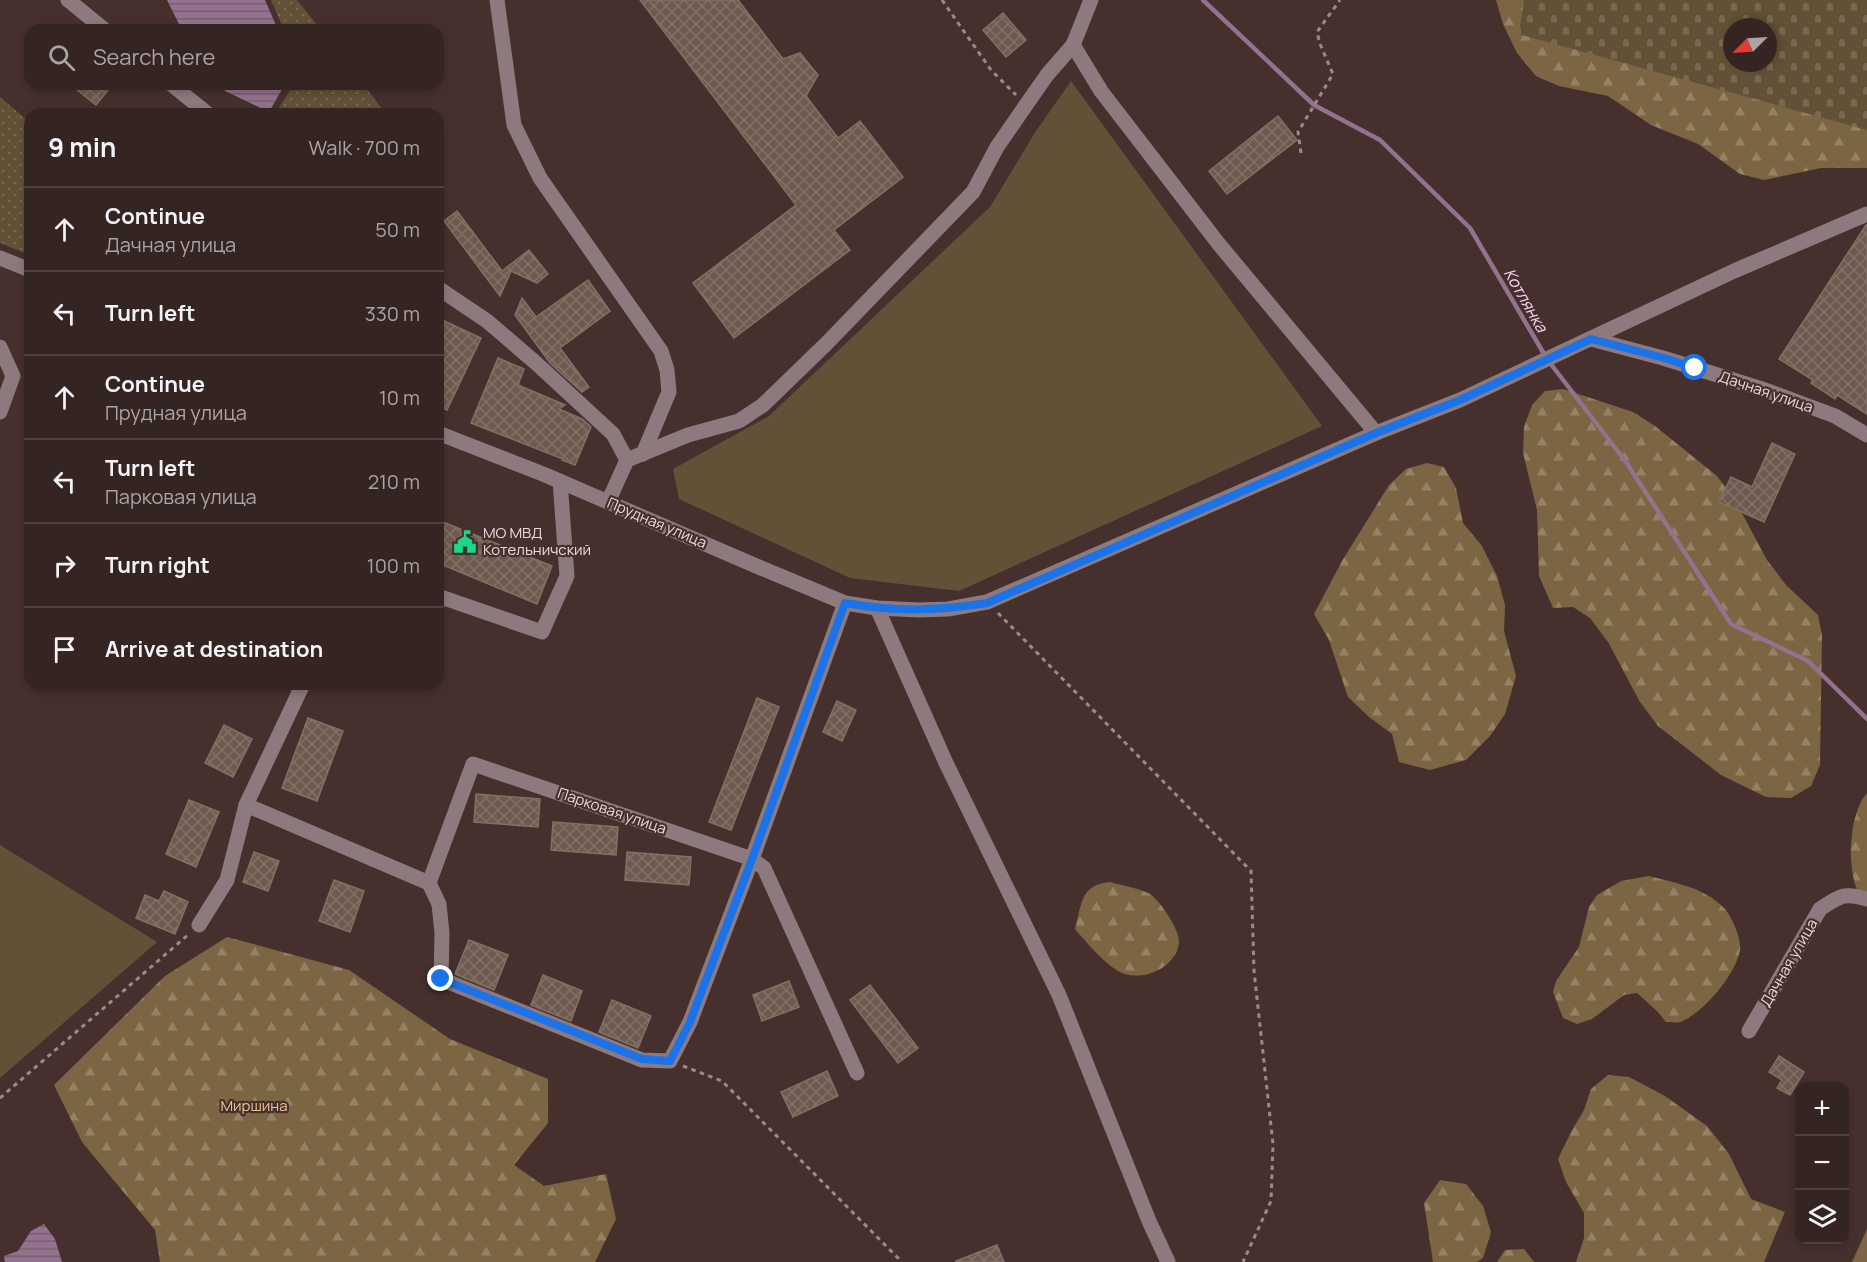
<!DOCTYPE html>
<meta charset="utf-8">
<style>
:root{--surface:#342422;--page:#3f302f;--text:#f1f3f6;--muted:#a9a4a5;--line:#4e4140}
body{margin:0;font-family:Manrope,sans-serif;background:var(--page);color:var(--text)}
.controls{position:absolute;right:18px;bottom:18px;display:grid;overflow:hidden;border-radius:12px;box-shadow:0 3px 9px #0003}
.controls button{width:54px;height:54px;display:grid;place-items:center;padding:0;border:0;border-bottom:2px solid var(--line);background:var(--surface);color:var(--text);font:30px sans-serif}
.compass{position:absolute;left:1723px;top:18px;width:54px;height:54px;border-radius:50%;background:var(--surface);box-shadow:0 3px 9px #0003;rotate:246deg}
.stop{position:absolute;width:18px;height:18px;margin:-14px;border:4px solid #1a73e8;border-radius:50%;background:#fff}
.stop.end{background:#1a73e8;border-color:#fff;box-shadow:0 2px 6px #0008}
.list{margin:0;padding:0;list-style:none}
h2{display:flex;justify-content:space-between;align-items:center;height:78px;margin:0;padding:0 24px;font-size:26px}
h2 small{font-size:20px;font-weight:400;color:var(--muted)}
.list li{display:grid;grid-template-columns:39px 1fr auto;gap:18px;align-items:center;box-sizing:border-box;height:84px;padding:0 24px;border-top:2px solid var(--line)}
.list b{display:block;font-size:22px;white-space:nowrap}
.list p{margin:0;font-size:20px;white-space:nowrap;color:var(--muted)}
.list em{font-size:20px;font-style:normal;color:var(--muted)}
.icon{flex:none;width:33px;height:33px;fill:none;stroke:currentColor;stroke-width:2;stroke-linecap:round;stroke-linejoin:round}
.map{position:relative;flex:none;width:1867px;height:1262px;overflow:hidden}
.search{position:absolute;background:var(--surface);box-shadow:0 3px 9px #0003;left:24px;top:24px;width:420px;height:66px;display:flex;align-items:center;gap:15px;box-sizing:border-box;padding:0 21px;border-radius:18px;color:var(--muted);font-size:22px}
.panel{position:absolute;background:var(--surface);box-shadow:0 3px 9px #0003;left:24px;top:108px;width:420px;height:582px;border-radius:18px}
.map>svg:first-child{display:block}
.green{fill:#625136}
.forest{fill:url(#forest-firs);fill-rule:evenodd}
.cemetery{fill:url(#cemetery-stones);fill-rule:evenodd}
.garden{fill:url(#garden-dots)}
.water{fill:url(#water-rules)}
.lines{fill:none;stroke-linecap:round;stroke-linejoin:round}
.stream{stroke:#93728e;stroke-width:4.5}
.building{fill:url(#building-cross-hatch);stroke:#846f63;stroke-width:1.5}
.path{stroke:#9c8a88;stroke-width:3;stroke-dasharray:4.5 4.5;stroke-linecap:butt}
.minor{stroke:#8d7a7f;stroke-width:15}
.route{stroke:#1a73e8;stroke-width:8}
.labels{text-anchor:middle;stroke-width:4.5;stroke-linejoin:round;paint-order:stroke}
.street-label{font-size:15px;fill:#e7d9d8;stroke:#46302e}
.poi-label{font-size:15px;fill:#e7d9d8;stroke:#46302e;text-anchor:start}
.park-label{font-size:15px;fill:#ecc78c;stroke:#46302e}
.water-label{font-size:16px;font-style:italic;fill:#fed1f6;stroke:#46302e}
</style>
<div class="map">
<svg width="1867" height="1262" viewBox="0 0 1867 1262">
<defs>
<pattern id="forest-firs" width="22" height="20" patternUnits="userSpaceOnUse" patternTransform="scale(1.5)"><rect width="22" height="20" fill="#7b6542"/><path d="M5 1l3.5 6h-7zM16 11l3.5 6h-7z" fill="#948265"/></pattern>
<pattern id="cemetery-stones" width="16" height="16" patternUnits="userSpaceOnUse" patternTransform="scale(1.5)"><rect width="16" height="16" fill="#625136"/><path d="M2 7V4a2 2 0 0 1 4 0v3zM10 15v-3a2 2 0 0 1 4 0v3z" fill="#786952"/></pattern>
<pattern id="garden-dots" width="8" height="8" patternUnits="userSpaceOnUse" patternTransform="scale(1.5)"><rect width="8" height="8" fill="#625136"/><path d="M2 2h.1M6 6h.1" fill="none" stroke="#786952" stroke-width="1.8" stroke-linecap="round"/></pattern>
<pattern id="water-rules" width="6" height="5" patternUnits="userSpaceOnUse" patternTransform="scale(1.5)"><rect width="6" height="5" fill="#93728e"/><path d="M0 2.5h6" fill="none" stroke="#745e6f"/></pattern>
<pattern id="building-cross-hatch" width="8" height="8" patternUnits="userSpaceOnUse" patternTransform="scale(1.5)"><rect width="8" height="8" fill="#6e5a4e"/><path d="M0 0l8 8M0 8l8-8" fill="none" stroke="#837167"/></pattern>
</defs>
<rect width="100%" height="100%" fill="#46302e"/>
<!-- green -->
<g class="green">
<path d="M1071 81 1322 426 959 591 850 578 679 499 673 469 769 416 990 207 1036 131Z"/>
<path d="M0 845 157 942 0 1078Z"/>
</g>
<!-- forest -->
<g class="forest">
<path d="M1496 0H1867V168H1821L1764 180 1740 174 1698 144 1651 125 1608 96 1559 86 1536 76 1517 53 1503 24ZM1732 27H1768V63H1732Z"/>
<path d="M1563 389 1633 412 1655 426 1717 476 1735 500 1767 560 1786 585 1818 615 1822 635 1820 765 1811 786 1791 798 1766 797 1721 775 1658 726 1640 702 1608 642 1590 618 1573 607 1553 608 1539 576 1537 510 1523 453 1524 427 1532 405 1545 391Z"/>
<path d="M1427 463 1444 467 1456 488 1463 523 1482 546 1497 576 1505 605 1504 631 1516 676 1505 714 1490 736 1466 760 1430 770 1399 762 1392 734 1369 717 1348 697 1329 640 1314 614 1342 561 1389 485 1406 469Z"/>
<path d="M1867 793V905C1844 885 1847 815 1867 793Z"/>
<path d="M1649 876C1675 883 1704 887 1724 908 1731 915 1742 939 1740 950 1736 974 1703 1014 1680 1022 1676 1023 1670 1022 1666 1022L1658 1012 1637 993 1624 995 1592 1019 1577 1024 1563 1018 1553 992 1556 981 1579 947 1589 907 1597 895 1621 881Z"/>
<path d="M1110 882C1120 885 1142 889 1150 894 1160 901 1179 929 1179 941 1178 968 1140 984 1118 971 1101 960 1088 944 1075 929 1082 904 1080 885 1110 882Z"/>
<path d="M227 937 349 970 450 1039 548 1079V1123L514 1165 544 1186 606 1174 616 1219 595 1262H160L155 1230 82 1142 54 1085 165 976Z"/>
<path d="M1608 1075 1629 1077 1665 1096 1707 1126 1729 1154 1751 1199 1785 1212 1764 1262H1576L1584 1238V1213L1566 1182 1558 1159 1571 1132 1584 1110 1591 1089Z"/>
<path d="M1440 1180 1466 1184 1483 1206 1491 1232 1483 1258 1477 1262H1433L1424 1203Z"/>
<path d="M1867 1229V1262H1852Z"/>
<path d="M1524 1249 1534 1262H1497L1505 1250Z"/>
</g>
<!-- cemetery -->
<path class="cemetery" d="M1524 0H1867V130L1519 34ZM1732 27H1768V63H1732Z"/>
<!-- garden -->
<g class="garden">
<path d="M271 0H297L321 30H284Z"/>
<path d="M294 84H363L386 114H275Z"/>
<path d="M0 97 30 123V255L0 243Z"/>
</g>
<!-- water -->
<g class="water">
<path d="M167 0H265L278 30H182Z"/>
<path d="M220 84H285L269 112 225 91Z"/>
<path d="M44 1224 55 1239 62 1262H5L4 1256 18 1251 31 1231Z"/>
</g>
<g class="lines">
<!-- stream -->
<path class="stream" d="M1203 0 1314 105 1380 140 1470 228 1547 359 1626 462 1731 624 1808 661 1867 719"/>
</g>
<!-- building -->
<g class="building">
<path d="M640 0H738L783 59 800 53 818 75 806 96 838 138 860 121 903 177 834 230 850 250 734 338 693 283 796 205Z"/>
<path d="M1003 13 1026 40 1006 57 983 30Z"/>
<path d="M70 84H113L96 105Z"/>
<path d="M1278 116 1297 140 1227 194 1209 171Z"/>
<path d="M457 211 502 271 529 250 548 274 537 283 511 271 500 296 444 221Z"/>
<path d="M1866 225H1867V414L1837 395 1835 399 1811 383 1813 380 1779 359Z"/>
<path d="M588 280 610 311 560 348 589 387 582 392 550 363 515 315 522 298 536 317Z"/>
<path d="M438 318 481 338 447 410 438 406Z"/>
<path d="M498 358 524 369 518 385 565 405 559 409 582 419 591 427 575 465 562 460 563 459 471 423Z"/>
<path d="M1772 443 1795 454 1764 522 1719 502 1731 477 1752 487Z"/>
<path d="M438 520 552 566 537 604 438 563Z"/>
<path d="M757 698 779 707 731 830 709 822Z"/>
<path d="M837 701 856 710 842 741 823 732Z"/>
<path d="M308 718 343 731 317 801 282 788Z"/>
<path d="M224 725 252 739 233 777 205 763Z"/>
<path d="M476 794 540 799 538 827 474 822Z"/>
<path d="M189 800 219 812 196 867 166 854Z"/>
<path d="M553 822 618 827 616 855 551 850Z"/>
<path d="M254 852 279 861 268 891 243 882Z"/>
<path d="M627 852 691 857 689 885 625 880Z"/>
<path d="M334 880 364 891 350 932 319 921Z"/>
<path d="M164 891 188 902 175 934 136 918 145 895 159 901Z"/>
<path d="M469 940 508 955 494 990 455 974Z"/>
<path d="M543 975 582 991 571 1021 531 1005Z"/>
<path d="M789 981 799 1007 762 1021 753 995Z"/>
<path d="M870 985 918 1048 898 1063 850 1000Z"/>
<path d="M612 1000 651 1016 638 1048 599 1032Z"/>
<path d="M1779 1056 1804 1072 1790 1095 1777 1088 1782 1080 1769 1072Z"/>
<path d="M827 1071 838 1096 793 1117 781 1092Z"/>
<path d="M997 1245 1004 1262H956V1261Z"/>
</g>
<g class="lines">
<!-- path -->
<g class="path">
<path d="M942 0 991 70 1016 95"/>
<path d="M1301 153 1298 132 1333 74 1320 44 1317 32 1340 0"/>
<path d="M998 613 1251 871 1254 971 1273 1144 1271 1201 1243 1262"/>
<path d="M683 1066 722 1081 902 1262"/>
<path d="M0 1098 189 934"/>
</g>
<!-- minor -->
<g class="minor">
<path d="M68 0 105 30"/>
<path d="M497 0 514 125 540 178 661 351 667 370 669 392 643 454"/>
<path d="M1073 45 1101 91 1218 243 1376 433"/>
<path d="M171 84 208 114"/>
<path d="M0 258 30 270"/>
<path d="M438 288 487 321 536 363 613 434 627 460"/>
<path d="M1591 339 1663 358 1765 390 1835 416 1867 435"/>
<path d="M0 347 13 376 0 412"/>
<path d="M438 433 543 474 761 568 845 603 877 608 919 610 948 609 987 602 1376 433 1460 400 1734 271 1867 214"/>
<path d="M608 502 627 460 688 435 739 421 763 405 827 343 973 192 997 147 1026 105 1047 75 1073 45 1091 0"/>
<path d="M438 596 542 632 567 576 560 481"/>
<path d="M877 608 946 763 1059 995 1149 1221 1168 1262"/>
<path d="M246 805 429 883 439 904 442 933 441 979 642 1060 670 1061 690 1022 752 859 845 603"/>
<path d="M429 883 473 764 752 859 764 868 857 1073"/>
<path d="M199 925 227 880 246 805 303 684"/>
<path d="M1749 1031 1820 909C1840 896 1843 892 1867 899"/>
</g>
</g>
<g class="lines">
<!-- route -->
<path class="route" d="M441 979 642 1059 670 1061 690 1022 752 859 845 603C896 612 936 611 987 603L1376 433 1460 400 1591 339 1664 358 1695 368"/>
</g>
<!-- icons -->
<defs>
<g id="civic-bare" transform="scale(1.8)"><path d="M-.6-6.5H3V-4.5H.6V-3L4-1V1h2V6H-6V1h2V-1L-.6-3ZM-1.2 2.5V6h2.4V2.5Z" fill="#18d989" stroke="#46302e" stroke-width="2.5" paint-order="stroke"/></g>
</defs>
<g fill-rule="evenodd">
<use href="#civic-bare" x="465" y="542"/>
</g>
<g class="labels">
<!-- street labels -->
<g class="street-label">
<text transform="translate(1766 392) rotate(19)" y="5">Дачная улица</text>
<text transform="translate(657 523) rotate(23)" y="5">Прудная улица</text>
<text transform="translate(612 811) rotate(19)" y="5">Парковая улица</text>
<text transform="translate(1789 963) rotate(-60)" y="5">Дачная улица</text>
</g>
<!-- poi labels -->
<g class="poi-label">
<text x="483" y="538">МО МВД<tspan x="483" dy="17">Котельничский</tspan></text>
</g>
<!-- park labels -->
<g class="park-label">
<text x="254" y="1111">Миршина</text>
</g>
<!-- water labels -->
<g class="water-label">
<text transform="translate(1526 300) rotate(60)" y="6">Котлянка</text>
</g>
</g>
</svg>
<div class="controls">
<button>+</button>
<button>−</button>
<button><svg class="icon" aria-label="layers" viewBox="0 0 24 24"><path d="M12 4l9 5-9 5-9-5zM3 14l9 5 9-5"/></svg></button>
</div>
<svg class="compass" viewBox="-18 -18 36 36"><path d="M0-13l5 13h-10z" fill="#e53935"/><path d="M0 13l5-13h-10z" fill="#a9a4a5"/></svg>
<div class="stop" style="left:1695px;top:368px"></div>
<div class="stop end" style="left:441px;top:979px"></div>
<div class="search"><svg class="icon" aria-label="search" viewBox="0 0 24 24"><circle cx="10" cy="10" r="6"/><path d="M15 15l6 6"/></svg>Search here</div>
<section class="panel">
<h2>9 min<small>Walk · 700 m</small></h2>
<ul class="list">
<li><svg class="icon" aria-label="ahead" viewBox="0 0 24 24"><path d="M12 20V5M6 11l6-6 6 6"/></svg><div><b>Continue</b><p>Дачная улица</p></div><em>50 m</em></li>
<li><svg class="icon" aria-label="left" viewBox="0 0 24 24"><path d="M17 20v-9H6M10 6l-5 5 5 5"/></svg><div><b>Turn left</b></div><em>330 m</em></li>
<li><svg class="icon" aria-label="ahead" viewBox="0 0 24 24"><path d="M12 20V5M6 11l6-6 6 6"/></svg><div><b>Continue</b><p>Прудная улица</p></div><em>10 m</em></li>
<li><svg class="icon" aria-label="left" viewBox="0 0 24 24"><path d="M17 20v-9H6M10 6l-5 5 5 5"/></svg><div><b>Turn left</b><p>Парковая улица</p></div><em>210 m</em></li>
<li><svg class="icon" aria-label="right" viewBox="0 0 24 24"><path d="M7 20v-9h11M14 6l5 5-5 5"/></svg><div><b>Turn right</b></div><em>100 m</em></li>
<li><svg class="icon" aria-label="arrive" viewBox="0 0 24 24"><path d="M6 21V4h12l-3 4 3 4H6"/></svg><div><b>Arrive at destination</b></div></li>
</ul>
</section>
</div>
